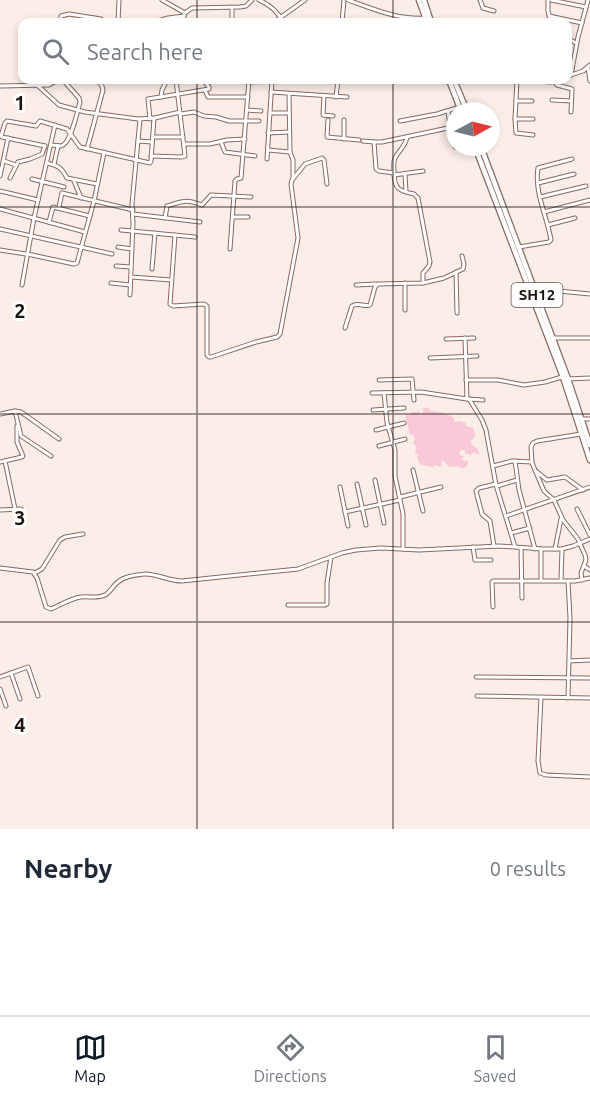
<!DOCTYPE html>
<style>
:root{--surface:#fff;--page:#f6f6f7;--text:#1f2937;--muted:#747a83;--line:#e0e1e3;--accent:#111827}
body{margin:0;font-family:Ubuntu,sans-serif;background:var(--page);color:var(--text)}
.compass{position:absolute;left:446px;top:102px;width:54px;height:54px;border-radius:50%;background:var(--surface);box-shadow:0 3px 9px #0003;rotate:83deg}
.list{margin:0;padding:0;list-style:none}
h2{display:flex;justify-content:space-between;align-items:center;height:78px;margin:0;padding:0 24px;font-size:26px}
h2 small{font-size:20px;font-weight:400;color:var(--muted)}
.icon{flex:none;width:33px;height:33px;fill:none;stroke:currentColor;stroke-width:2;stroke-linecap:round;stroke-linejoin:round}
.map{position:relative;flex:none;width:590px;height:829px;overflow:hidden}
.search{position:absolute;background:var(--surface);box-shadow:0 3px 9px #0003;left:18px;right:18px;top:18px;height:66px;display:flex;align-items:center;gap:15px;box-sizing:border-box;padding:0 21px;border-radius:12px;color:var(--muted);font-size:22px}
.sheet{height:186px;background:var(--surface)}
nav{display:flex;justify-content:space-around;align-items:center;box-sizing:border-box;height:84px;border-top:2px solid var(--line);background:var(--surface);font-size:16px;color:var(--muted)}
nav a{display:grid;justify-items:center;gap:3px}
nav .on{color:var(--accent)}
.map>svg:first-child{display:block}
.water{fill:#f9c9d9}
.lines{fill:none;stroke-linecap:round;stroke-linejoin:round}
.street-casing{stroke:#886a60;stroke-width:5}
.primary-casing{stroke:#886a60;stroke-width:7}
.street{stroke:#fff;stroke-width:3}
.primary{stroke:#fff;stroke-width:4.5}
.grid{fill:none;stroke:#1d120e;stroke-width:1.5;stroke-opacity:0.55}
.labels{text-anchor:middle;stroke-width:6;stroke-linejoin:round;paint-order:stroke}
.shield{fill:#fefefe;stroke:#605956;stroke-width:1.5}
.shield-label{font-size:15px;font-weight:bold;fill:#1d120e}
.grid-label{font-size:20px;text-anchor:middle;font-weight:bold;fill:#1d120e;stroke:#fefefe;stroke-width:6;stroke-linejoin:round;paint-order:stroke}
</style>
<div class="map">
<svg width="590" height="829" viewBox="0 0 590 829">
<rect width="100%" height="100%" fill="#fbede8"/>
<!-- water -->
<path class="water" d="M425 408H428L431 411C438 411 447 413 454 418V422L459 421 466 423V426L473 428C476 433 476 439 470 441L473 446 478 449 479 454 478 455 475 452 472 453 471 456 467 453 465 454V450H461L459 453 460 455 464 456 462 459 464 461 466 460 468 462 467 466 463 469 461 467 460 468 457 466 449 467 444 461H442L441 467 434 465 433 468 429 466 421 465 420 463H419L417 457 418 454 415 453 416 446 413 443 415 439 413 435H410L405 414H409V416L412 412 415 411 416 413 418 410 421 415 424 411 422 409Z"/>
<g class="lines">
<!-- street casing -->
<g class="street-casing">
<g id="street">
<path d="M162 0 185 13"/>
<path d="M259 0C270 5 278 11 283 22"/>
<path d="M348 0C373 9 398 20 426 18"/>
<path d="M480 0 483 8 494 11"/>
<path d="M548 0V11L551 22"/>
<path d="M551 0 586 7"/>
<path d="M232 7V22"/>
<path d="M549 16 582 23"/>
<path d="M60 22 61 16 69 14 101 19 103 22"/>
<path d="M118 22 119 0"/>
<path d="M154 22 168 18 184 16"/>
<path d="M182 22 185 13 192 8 240 7 246 6 252 0"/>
<path d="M274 22 305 0"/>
<path d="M342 22 344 0"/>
<path d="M568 36 569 39 576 43"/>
<path d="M588 68 590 81"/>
<path d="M571 75 578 37 588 0"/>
<path d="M568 76 583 71 590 65"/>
<path d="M517 80 515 119 516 133 533 135"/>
<path d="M529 80 550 82 561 80"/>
<path d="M249 82 272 81"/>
<path d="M555 82 557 85 572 89 571 112"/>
<path d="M37 85 59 105 85 112 138 119 155 118 180 112"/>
<path d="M0 86 49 85 58 80"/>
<path d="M205 90 208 97H248"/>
<path d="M271 92 347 97"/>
<path d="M289 94 290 152 293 160V178"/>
<path d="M324 96 323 115 333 116"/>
<path d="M161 97 162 90 167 80"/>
<path d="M336 97 338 80"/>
<path d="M552 100 571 101"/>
<path d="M516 101H532"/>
<path d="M247 110 261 111"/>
<path d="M270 113H289"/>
<path d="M181 114 194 112 204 116 216 117 229 121H259"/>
<path d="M150 119 148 99 209 89V87L203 80"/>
<path d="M515 119H533"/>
<path d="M328 120 327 137 359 140"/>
<path d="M400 121 437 114 460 107"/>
<path d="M450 126 452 128 455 147"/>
<path d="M268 133 289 132"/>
<path d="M1 136 5 123 7 121 36 126 40 121 67 129 80 147 150 163 151 161 154 118"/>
<path d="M2 137 45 146"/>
<path d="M153 137H183"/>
<path d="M407 137C406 146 399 150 395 158 393 162 394 167 394 172 394 189 399 191 414 194L418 198 430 262 429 266 423 273V283"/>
<path d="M344 139V120"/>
<path d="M138 141 152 142"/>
<path d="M363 141 374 142H382L448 128 450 126 448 111"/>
<path d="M221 142 225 152 255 156"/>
<path d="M374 142 376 169 379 171 394 173"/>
<path d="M184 144H210L227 140 245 139"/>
<path d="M51 145C54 145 58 146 61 146 71 144 77 112 80 102L79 98 63 80"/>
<path d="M87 149 103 90 102 86 97 80"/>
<path d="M268 150 290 152"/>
<path d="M151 156 182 157 185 156 176 80"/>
<path d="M267 159 272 80"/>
<path d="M4 161 16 165"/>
<path d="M47 163C59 166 61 167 67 178L97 184"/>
<path d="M54 164 58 146"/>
<path d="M405 174 406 192"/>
<path d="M394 175 423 171"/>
<path d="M0 176 8 138"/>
<path d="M10 178 18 162 30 159 42 154 45 146"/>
<path d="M32 179 64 187"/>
<path d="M74 181 81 198"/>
<path d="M538 183 574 174"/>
<path d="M0 191 38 200"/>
<path d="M62 193 133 210"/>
<path d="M540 197 586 186"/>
<path d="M59 207 62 193"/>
<path d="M0 209 85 232"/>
<path d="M544 212 590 200"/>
<path d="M133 214 200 222"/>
<path d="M233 217H248"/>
<path d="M165 218 167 206C184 201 186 199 202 205L211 195 251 197"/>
<path d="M49 222 53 207 90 216"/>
<path d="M548 225 575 218"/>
<path d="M0 229 112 254"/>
<path d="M121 230 195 237"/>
<path d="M175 235 170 304 173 306 204 304 207 306V355L209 357H211L256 342 277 337 280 334 298 238 291 184 292 180 305 164 322 158 324 160 327 184"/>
<path d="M118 247 132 249"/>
<path d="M519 247 549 242 551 240C547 216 534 192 538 168L572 159"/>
<path d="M230 249 235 181 237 179 241 178 249 80"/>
<path d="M0 250 32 255 74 264 77 263 94 201 104 153"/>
<path d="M116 266 131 267"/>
<path d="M152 269 155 233"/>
<path d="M456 272 457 313"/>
<path d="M131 277 171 280"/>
<path d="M111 283 130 285"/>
<path d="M22 285 34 218 55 125"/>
<path d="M356 285 376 284"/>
<path d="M130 295 133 223 132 204 140 119"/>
<path d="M537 296 559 291 590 294"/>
<path d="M405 310V283"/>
<path d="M345 328 352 306C357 302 364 307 370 305L375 287 378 284 423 283 444 278 463 269 464 264 462 256"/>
<path d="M465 338 467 399"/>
<path d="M553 338H590"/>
<path d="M446 339 474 338"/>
<path d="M430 358 477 356"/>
<path d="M568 379 590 378"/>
<path d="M379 380 412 379 414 400"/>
<path d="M466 380H498L524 385 545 382 562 377"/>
<path d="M372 393 421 392 467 399 483 400"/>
<path d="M384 393 387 423 395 450V476L403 514V549"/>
<path d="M469 399 482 420 486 430 496 485 515 547"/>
<path d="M373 410 404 408"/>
<path d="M15 411 21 436 51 456"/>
<path d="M0 414 15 411 21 412 59 439"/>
<path d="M582 419H590"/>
<path d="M376 430 404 423"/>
<path d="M581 434 537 441 533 443 531 447 532 463 544 491 554 500 563 520 578 539 585 555 586 560 581 573 582 580"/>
<path d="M379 446 405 439"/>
<path d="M5 461 15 509"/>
<path d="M515 461 519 490 535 549"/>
<path d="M0 462 22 457 23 456 17 442V426"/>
<path d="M493 466 512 461 532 462"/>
<path d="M413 470 423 511"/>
<path d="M537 472 547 480 565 477 583 490"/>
<path d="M375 480 384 523"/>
<path d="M357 484 366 525"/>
<path d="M497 486 517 480"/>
<path d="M340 487 348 526"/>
<path d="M400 497 441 487"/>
<path d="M577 509 590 535"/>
<path d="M0 510 21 509"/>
<path d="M345 512 400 500"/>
<path d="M506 516 590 487"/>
<path d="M511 533 530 528"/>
<path d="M494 546 490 521 482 514 476 491 479 488 496 484"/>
<path d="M473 547 475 560H491"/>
<path d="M521 548 522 598"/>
<path d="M555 549 561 519"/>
<path d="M584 566 590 570"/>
<path d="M0 568 33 572 37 578 46 607 51 609C60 605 72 598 81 597 89 596 97 599 105 595 111 592 113 585 118 582 125 576 136 575 145 574 158 574 169 581 182 581L298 569 342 553 356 550 381 548 419 550 499 546 543 549H562L573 546 590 539"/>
<path d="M35 573 42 569 60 540 65 537 83 534"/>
<path d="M541 580V549"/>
<path d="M561 580 562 549"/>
<path d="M568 581 570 618 568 698"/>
<path d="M288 605H325L327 604V583L331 557"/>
<path d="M493 607 492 582 493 581H575L590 578"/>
<path d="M569 661 590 660"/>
<path d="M11 673 20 699"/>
<path d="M0 677 28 667 38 696"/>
<path d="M476 677 590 678"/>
<path d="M0 689 6 706"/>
<path d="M477 696 590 698"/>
<path d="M541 697 538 761 540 773 546 775 590 777"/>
</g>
</g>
<!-- primary casing -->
<g class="primary-casing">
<g id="primary">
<path d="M419 0 427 22"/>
<path d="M424 0 431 22"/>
<path d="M449 80 461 111"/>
<path d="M454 80 467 111"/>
<path d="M475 147 563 377 590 460"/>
<path d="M481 147 568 379 590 445"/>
</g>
</g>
<!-- street -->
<use href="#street" class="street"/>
<!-- primary -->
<use href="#primary" class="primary"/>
</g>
<!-- grid -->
<path class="grid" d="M197 0V22M393 0V22M197 80V829M393 80V829M0 207H590M0 414H590M0 622H590"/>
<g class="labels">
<!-- shield labels -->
<rect class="shield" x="511.5" y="283" width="51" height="24" rx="4.5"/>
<g class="shield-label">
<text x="537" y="300">SH12</text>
</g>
</g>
<g class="grid-label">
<text x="20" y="110">1</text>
<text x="20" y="318">2</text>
<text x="20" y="525">3</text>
<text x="20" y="732">4</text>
</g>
</svg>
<svg class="compass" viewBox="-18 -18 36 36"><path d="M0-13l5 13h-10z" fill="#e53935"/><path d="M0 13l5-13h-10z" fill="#747a83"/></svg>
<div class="search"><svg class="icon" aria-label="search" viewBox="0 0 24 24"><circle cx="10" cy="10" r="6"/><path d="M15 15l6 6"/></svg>Search here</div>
</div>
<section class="sheet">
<h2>Nearby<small>0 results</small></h2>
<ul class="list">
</ul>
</section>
<nav>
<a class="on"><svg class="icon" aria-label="map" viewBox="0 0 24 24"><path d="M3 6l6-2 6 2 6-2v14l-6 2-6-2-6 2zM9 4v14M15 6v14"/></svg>Map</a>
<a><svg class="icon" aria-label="directions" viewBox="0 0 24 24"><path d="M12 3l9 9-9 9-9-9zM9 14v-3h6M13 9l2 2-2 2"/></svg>Directions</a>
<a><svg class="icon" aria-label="saved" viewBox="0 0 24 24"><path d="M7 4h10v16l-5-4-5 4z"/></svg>Saved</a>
</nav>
